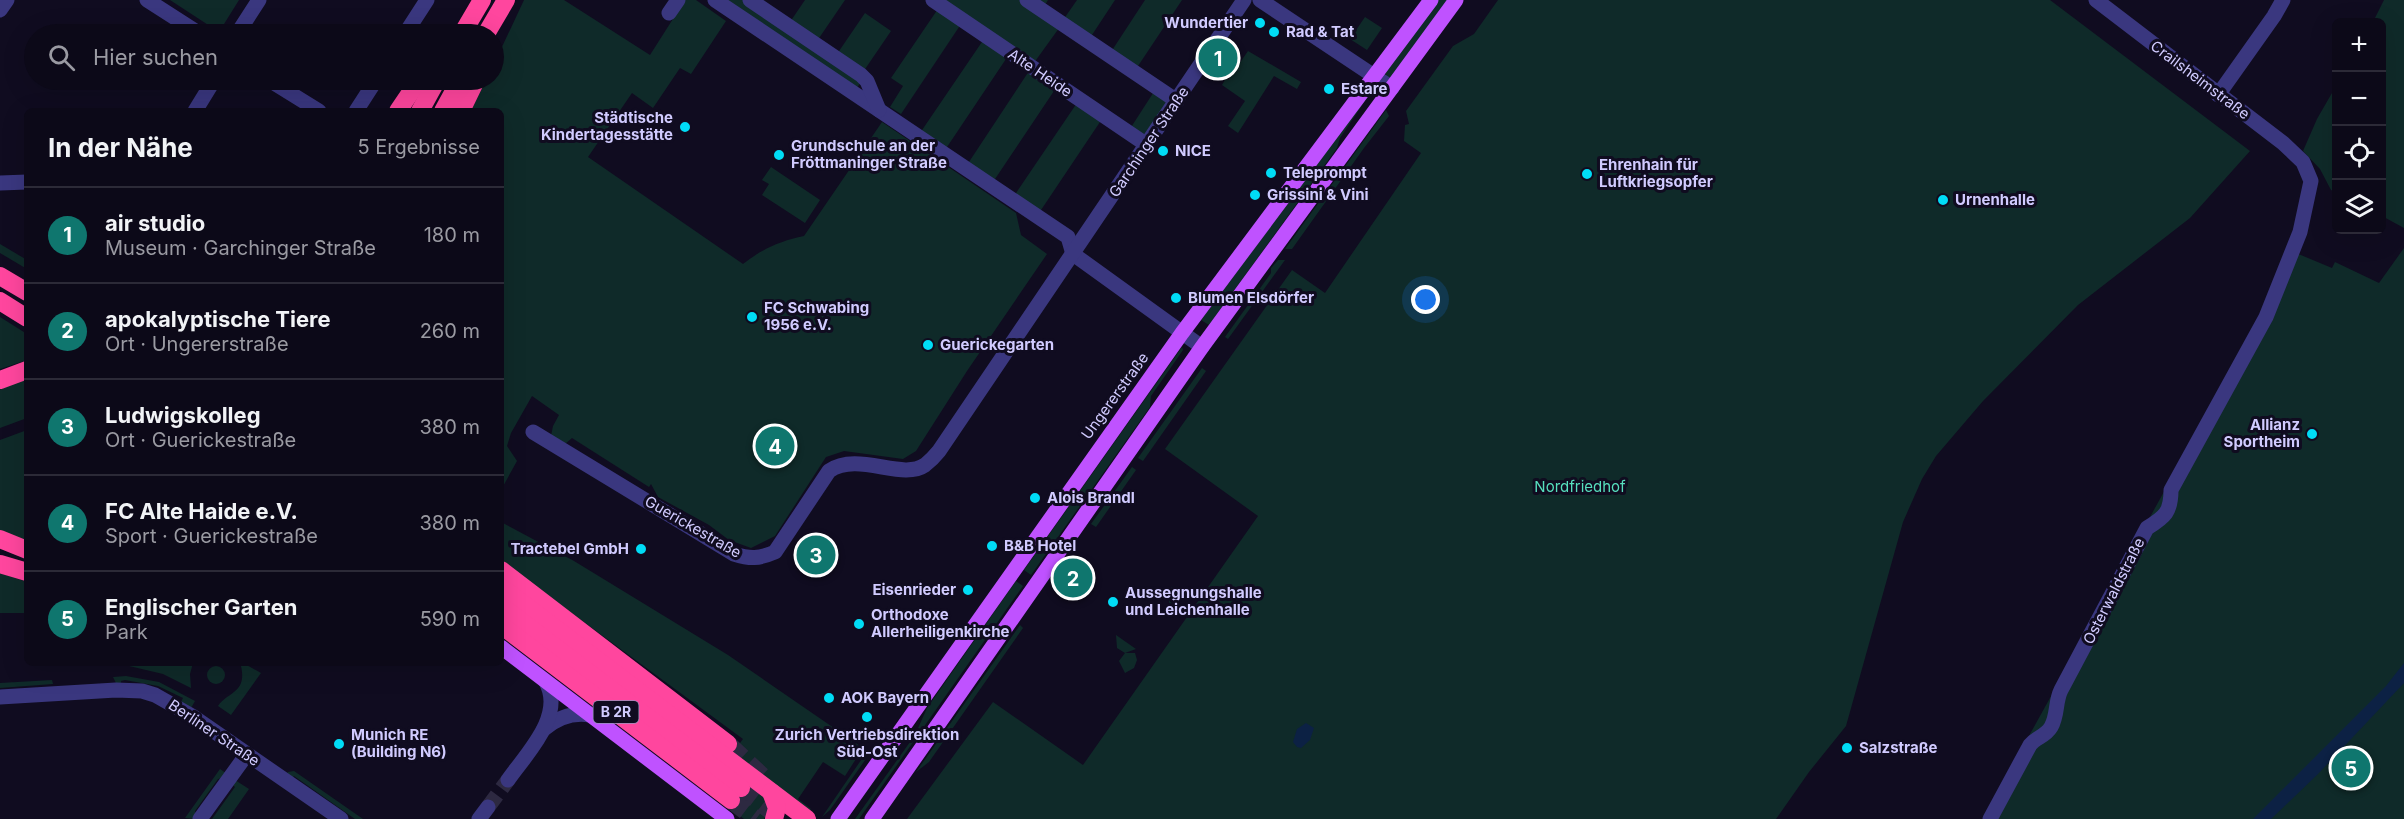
<!DOCTYPE html>
<html lang="de">
<meta charset="utf-8">
<style>
:root{--surface:#0c0918;--page:#151221;--text:#f1f3f6;--muted:#9a9aa2;--line:#2c2a37;--accent:#0f766e}
body{margin:0;font-family:Inter,sans-serif;background:var(--page);color:var(--text)}
.controls{position:absolute;right:18px;top:18px;display:grid;overflow:hidden;border-radius:9px;box-shadow:0 6px 24px #0002}
.controls button{width:54px;height:54px;display:grid;place-items:center;padding:0;border:0;border-bottom:2px solid var(--line);background:var(--surface);color:var(--text);font:30px sans-serif}
.you{position:absolute;left:1426px;top:300px;width:21px;height:21px;margin:-15px;border:4px solid #fff;border-radius:50%;background:#1a73e8;box-shadow:0 0 0 9px #1a73e833}
.badge{display:grid;place-items:center;width:39px;height:39px;border-radius:50%;background:var(--accent);color:#fff;font-size:20px;font-weight:700}
.pin{position:absolute;translate:-50% -50%;border:3px solid #fff;box-shadow:0 2px 6px #0006}
.list{margin:0;padding:0;list-style:none}
h2{display:flex;justify-content:space-between;align-items:center;height:78px;margin:0;padding:0 24px;font-size:26px}
h2 small{font-size:20px;font-weight:400;color:var(--muted)}
.list li{display:grid;grid-template-columns:39px 1fr auto;gap:18px;align-items:center;box-sizing:border-box;height:96px;padding:0 24px;border-top:2px solid var(--line)}
.list b{display:block;font-size:22px;white-space:nowrap}
.list p{margin:0;font-size:20px;white-space:nowrap;color:var(--muted)}
.list em{font-size:20px;font-style:normal;color:var(--muted)}
.icon{flex:none;width:33px;height:33px;fill:none;stroke:currentColor;stroke-width:2;stroke-linecap:round;stroke-linejoin:round}
.map{position:relative;flex:none;width:2404px;height:819px;overflow:hidden}
.search{position:absolute;background:var(--surface);box-shadow:0 6px 24px #0002;left:24px;top:24px;width:480px;height:66px;display:flex;align-items:center;gap:15px;box-sizing:border-box;padding:0 21px;border-radius:33px;color:var(--muted);font-size:22px}
.panel{position:absolute;background:var(--surface);box-shadow:0 6px 24px #0002;left:24px;top:108px;width:480px;height:558px;border-radius:9px}
.map>svg:first-child{display:block}
.green{fill:#0f2a29}
.water{fill:#0c2144}
.lines{fill:none;stroke-linecap:round;stroke-linejoin:round}
.minor-tunnel{stroke:#2d2941;stroke-width:15;stroke-dasharray:15 8;stroke-linecap:butt}
.highway-tunnel{stroke:#2d2941;stroke-width:18;stroke-dasharray:18 9;stroke-linecap:butt}
.minor{stroke:#3a377f;stroke-width:15}
.major{stroke:#bf52ff;stroke-width:15}
.highway{stroke:#ff469e;stroke-width:18}
.poi-dot{fill:#00dcf6;stroke:#100c20;stroke-width:2}
.labels{text-anchor:middle;stroke-width:6;stroke-linejoin:round;paint-order:stroke}
.shield{fill:#100c20;stroke:#9792bc;stroke-width:1.5}
.shield-label{font-size:14px;font-weight:bold;fill:#d1cbff}
.poi-label{font-size:15px;font-weight:bold;fill:#d1cbff;stroke:#100c20;text-anchor:start}
.street-label{font-size:15px;fill:#d1cbff;stroke:#100c20}
.park-label{font-size:15px;fill:#57dfbe;stroke:#100c20}
</style>
<div class="map">
<svg width="2404" height="819" viewBox="0 0 2404 819">
<rect width="100%" height="100%" fill="#100c20"/>
<!-- green -->
<g class="green">
<path d="M170 0H239L219 32Z"/>
<path d="M524 0H564L650 55 685 0H696L726 21 691 74 680 68 653 108 632 93 588 157 743 264C762 249 780 241 804 236L882 122 1016 213 1021 235 1047 254 967 371 916 451 903 459 844 451 826 457 775 536 751 548 729 540 709 525 658 497 651 484 649 487 572 438 565 444 551 436 553 426 559 415 532 396 511 433 507 446 517 461 501 490V111H471L486 80H494V64Z"/>
<path d="M726 0H744L862 80 857 88Z"/>
<path d="M805 0H845L815 44 788 25Z"/>
<path d="M944 0H1048L1042 10 1061 23 1077 0H1115L1088 41 1062 24 1031 67 1058 85 991 185 965 168 1031 68 1010 53 943 153 918 136 986 36 963 21 901 114 890 107 903 86 891 78Z"/>
<path d="M1145 0H1182L1134 72 1109 55Z"/>
<path d="M1438 0H1448L1391 77 1388 78 1385 73Z"/>
<path d="M1498 0H2050L2250 151 2190 218 2078 305 1983 401 1936 456 1922 479 1903 522 1846 726 1809 772 1776 819H907L993 702 1083 765 1258 516 1165 449 1292 270 1325 293 1421 153 1404 141 1405 125 1409 124 1406 111 1453 46 1474 34Z"/>
<path d="M2384 0H2404V228L2382 216V22H2373Z"/>
<path d="M865 13 891 31 861 75 835 57Z"/>
<path d="M1365 17 1382 28 1367 50 1350 39Z"/>
<path d="M1248 51 1301 82 1297 89 1274 76 1238 133 1228 126 1245 101 1222 85 1226 78 1228 80Z"/>
<path d="M2336 86V193L2331 190 2320 169 2303 151 2317 119Z"/>
<path d="M1157 87 1177 101 1147 145 1128 132Z"/>
<path d="M1371 92 1340 138 1337 148 1209 325 1201 320Z"/>
<path d="M1079 100 1104 116 1037 216 1012 199Z"/>
<path d="M1386 110 1389 116 1364 148 1292 249H1285Z"/>
<path d="M771 167 820 200 805 223 762 195 769 184 762 180Z"/>
<path d="M0 244 27 260V269L0 253Z"/>
<path d="M2404 248V819H1983L2296 253 2332 268 2335 262 2379 283Z"/>
<path d="M1278 260H1285L1228 339 1225 337 1271 273V268Z"/>
<path d="M0 317 27 334V360L0 369Z"/>
<path d="M1182 347 1183 350 1151 396 1150 407 1031 575 1024 570Z"/>
<path d="M1202 368 1206 371 1143 461 1138 458Z"/>
<path d="M27 375V418L0 428V386Z"/>
<path d="M27 430V546L0 534V440Z"/>
<path d="M1132 467 1136 470 1096 527 1091 524Z"/>
<path d="M501 522 574 561 728 655 863 748 845 776 823 762 798 799 811 809 808 812 731 755 743 739 501 561Z"/>
<path d="M0 573 27 582V613H0Z"/>
<path d="M1016 581 1023 586 859 819H855L915 735 927 708Z"/>
<path d="M1182 586 1185 593 1183 600 1172 606 1170 605 1167 594 1171 587Z"/>
<path d="M1020 625 1023 628 929 762 916 772Z"/>
<path d="M1116 635 1136 649 1125 653H1135L1137 660 1134 668 1125 673 1119 661 1125 653 1117 648Z"/>
<path d="M131 663H193L190 674 191 688 163 674 129 666Z"/>
<path d="M243 663 261 673 231 715 218 706C229 691 247 693 241 666Z"/>
<circle cx="216" cy="675" r="9"/>
<path d="M126 676 159 682 195 701 191 708 181 702 183 698 158 686 125 680 121 681V685H117L113 677Z"/>
<path d="M52 680 53 684 0 688V683Z"/>
<path d="M868 750 870 753 830 810 822 817Z"/>
<path d="M220 769 227 774 223 778 218 779 195 811 197 816 195 819 185 818Z"/>
<path d="M294 771 363 819H355L294 776 292 779 286 775 288 772Z"/>
<path d="M235 780 249 789 228 819H212L235 787 232 784Z"/>
<path d="M747 783C759 793 776 802 764 819H744L729 808Z"/>
</g>
<!-- water -->
<g class="water">
<path d="M2404 663V683L2318 774 2271 819H2253L2386 686Z"/>
<path d="M1306 723 1314 728 1310 740 1301 748 1297 747 1293 742 1297 729Z"/>
</g>
<g class="lines">
<!-- minor-tunnel -->
<path class="minor-tunnel" d="M488 807 508 780"/>
<!-- highway-tunnel -->
<g class="highway-tunnel">
<path d="M729 745 763 777"/>
<path d="M741 788 782 819"/>
<path d="M731 800 756 819"/>
</g>
<!-- minor -->
<g class="minor">
<path d="M147 0 200 34"/>
<path d="M715 0 1068 237 1073 254 1202 347"/>
<path d="M750 0 861 75 867 81 879 110"/>
<path d="M933 0 1147 145"/>
<path d="M1027 0 1177 101"/>
<path d="M1260 0 1392 88"/>
<path d="M0 10 7 0"/>
<path d="M669 13 678 0"/>
<path d="M237 34 259 0"/>
<path d="M405 34 427 0"/>
<path d="M269 80 319 111"/>
<path d="M2218 95 2274 16 2283 0"/>
<path d="M195 111 214 80"/>
<path d="M356 111 376 80"/>
<path d="M0 183 27 182"/>
<path d="M533 432 734 554C750 559 759 559 775 552L829 471C858 451 902 481 925 465 930 461 935 456 939 451L1244 0"/>
<path d="M0 697 116 690 142 691 155 695 192 716 341 819"/>
<path d="M544 729C557 718 572 712 590 715"/>
<path d="M508 780C526 754 565 716 546 682"/>
<path d="M200 819 247 754"/>
<path d="M479 819 488 807"/>
<path d="M1990 819 2030 745C2036 737 2045 737 2051 727 2058 715 2055 702 2061 690L2147 528C2165 517 2171 512 2171 490L2266 317 2300 232 2311 181 2303 162 2283 143 2096 0"/>
</g>
<!-- major -->
<g class="major">
<path d="M501 647 727 819"/>
<path d="M838 819 1182 333 1431 0"/>
<path d="M872 819 1202 347 1456 0"/>
</g>
<!-- highway -->
<g class="highway">
<path d="M462 34 482 0"/>
<path d="M486 34 506 0"/>
<path d="M398 111 419 80"/>
<path d="M420 111 437 80"/>
<path d="M443 111 460 80"/>
<path d="M461 111 476 80"/>
<path d="M0 276 27 292"/>
<path d="M0 301 27 318"/>
<path d="M0 380 27 370"/>
<path d="M0 539 27 550"/>
<path d="M0 564 27 572"/>
<path d="M501 570 728 744"/>
<path d="M501 587 807 819"/>
<path d="M501 606 741 788"/>
<path d="M501 625 731 800"/>
<path d="M771 792 777 808 774 819"/>
</g>
</g>
<!-- markers -->
<g class="poi-dot">
<circle cx="1260" cy="23" r="6"/>
<circle cx="1274" cy="32" r="6"/>
<circle cx="1329" cy="89" r="6"/>
<circle cx="685" cy="127" r="6"/>
<circle cx="1163" cy="151" r="6"/>
<circle cx="779" cy="155" r="6"/>
<circle cx="1271" cy="173" r="6"/>
<circle cx="1587" cy="174" r="6"/>
<circle cx="1255" cy="195" r="6"/>
<circle cx="1943" cy="200" r="6"/>
<circle cx="1176" cy="298" r="6"/>
<circle cx="752" cy="317" r="6"/>
<circle cx="928" cy="345" r="6"/>
<circle cx="2312" cy="434" r="6"/>
<circle cx="1035" cy="498" r="6"/>
<circle cx="992" cy="546" r="6"/>
<circle cx="641" cy="549" r="6"/>
<circle cx="968" cy="590" r="6"/>
<circle cx="1113" cy="602" r="6"/>
<circle cx="859" cy="624" r="6"/>
<circle cx="829" cy="698" r="6"/>
<circle cx="867" cy="717" r="6"/>
<circle cx="339" cy="744" r="6"/>
<circle cx="1847" cy="748" r="6"/>
</g>
<g class="labels">
<!-- shield labels -->
<rect class="shield" x="593.5" y="701" width="45" height="22" rx="4.5"/>
<g class="shield-label">
<text x="616" y="717">B 2R</text>
</g>
<!-- poi labels -->
<g class="poi-label">
<text x="1248" y="28" text-anchor="end">Wundertier</text>
<text x="1286" y="37">Rad &amp; Tat</text>
<text x="1341" y="94">Estare</text>
<text x="673" y="123" text-anchor="end">Städtische<tspan x="673" dy="17">Kindertagesstätte</tspan></text>
<text x="791" y="151">Grundschule an der<tspan x="791" dy="17">Fröttmaninger Straße</tspan></text>
<text x="1175" y="156">NICE</text>
<text x="1599" y="170">Ehrenhain für<tspan x="1599" dy="17">Luftkriegsopfer</tspan></text>
<text x="1283" y="178">Teleprompt</text>
<text x="1267" y="200">Grissini &amp; Vini</text>
<text x="1955" y="205">Urnenhalle</text>
<text x="1188" y="303">Blumen Elsdörfer</text>
<text x="764" y="313">FC Schwabing<tspan x="764" dy="17">1956 e.V.</tspan></text>
<text x="940" y="350">Guerickegarten</text>
<text x="2300" y="430" text-anchor="end">Allianz<tspan x="2300" dy="17">Sportheim</tspan></text>
<text x="1047" y="503">Alois Brandl</text>
<text x="1004" y="551">B&amp;B Hotel</text>
<text x="629" y="554" text-anchor="end">Tractebel GmbH</text>
<text x="956" y="595" text-anchor="end">Eisenrieder</text>
<text x="1125" y="598">Aussegnungshalle<tspan x="1125" dy="17">und Leichenhalle</tspan></text>
<text x="871" y="620">Orthodoxe<tspan x="871" dy="17">Allerheiligenkirche</tspan></text>
<text x="841" y="703">AOK Bayern</text>
<text x="351" y="740">Munich RE<tspan x="351" dy="17">(Building N6)</tspan></text>
<text x="867" y="740" text-anchor="middle">Zurich Vertriebsdirektion<tspan x="867" dy="17">Süd-Ost</tspan></text>
<text x="1859" y="753">Salzstraße</text>
</g>
<!-- street labels -->
<g class="street-label">
<text transform="translate(1040 73) rotate(34)" y="5">Alte Heide</text>
<text transform="translate(2200 80) rotate(37)" y="5">Crailsheimstraße</text>
<text transform="translate(1149 142) rotate(-56)" y="5">Garchinger Straße</text>
<text transform="translate(1115 396) rotate(-54)" y="5">Ungererstraße</text>
<text transform="translate(693 527) rotate(30)" y="5">Guerickestraße</text>
<text transform="translate(2114 591) rotate(-63)" y="5">Osterwaldstraße</text>
<text transform="translate(214 733) rotate(34)" y="5">Berliner Straße</text>
</g>
<!-- park labels -->
<g class="park-label">
<text x="1580" y="492">Nordfriedhof</text>
</g>
</g>
</svg>
<div class="controls">
<button>+</button>
<button>−</button>
<button><svg class="icon" aria-label="locate" viewBox="0 0 24 24"><circle cx="12" cy="12" r="6"/><path d="M12 2v4M12 18v4M2 12h4M18 12h4"/></svg></button>
<button><svg class="icon" aria-label="layers" viewBox="0 0 24 24"><path d="M12 4l9 5-9 5-9-5zM3 14l9 5 9-5"/></svg></button>
</div>
<div class="you"></div>
<div class="pin badge" style="left:1218px;top:58px">1</div>
<div class="pin badge" style="left:1073px;top:578px">2</div>
<div class="pin badge" style="left:816px;top:555px">3</div>
<div class="pin badge" style="left:775px;top:446px">4</div>
<div class="pin badge" style="left:2351px;top:768px">5</div>
<div class="search"><svg class="icon" aria-label="search" viewBox="0 0 24 24"><circle cx="10" cy="10" r="6"/><path d="M15 15l6 6"/></svg>Hier suchen</div>
<section class="panel">
<h2>In der Nähe<small>5 Ergebnisse</small></h2>
<ul class="list">
<li><span class="badge">1</span><div><b>air studio</b><p>Museum · Garchinger Straße</p></div><em>180 m</em></li>
<li><span class="badge">2</span><div><b>apokalyptische Tiere</b><p>Ort · Ungererstraße</p></div><em>260 m</em></li>
<li><span class="badge">3</span><div><b>Ludwigskolleg</b><p>Ort · Guerickestraße</p></div><em>380 m</em></li>
<li><span class="badge">4</span><div><b>FC Alte Haide e.V.</b><p>Sport · Guerickestraße</p></div><em>380 m</em></li>
<li><span class="badge">5</span><div><b>Englischer Garten</b><p>Park</p></div><em>590 m</em></li>
</ul>
</section>
</div>
